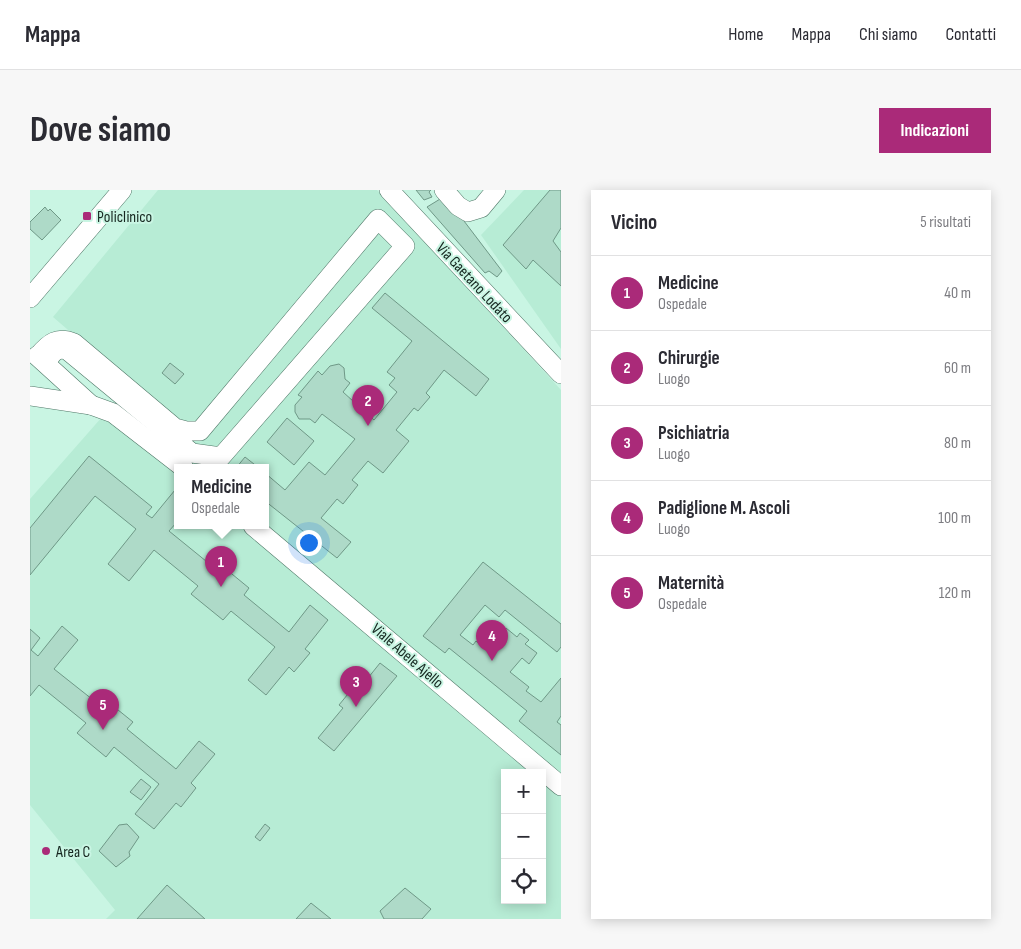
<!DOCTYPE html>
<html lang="it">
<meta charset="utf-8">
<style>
:root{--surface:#fff;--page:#f7f7f7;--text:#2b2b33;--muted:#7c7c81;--line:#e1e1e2;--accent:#aa2a79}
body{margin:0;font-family:"Sofia Sans Condensed",sans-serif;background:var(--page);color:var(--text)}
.controls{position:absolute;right:15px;bottom:15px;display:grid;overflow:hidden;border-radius:0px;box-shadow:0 2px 12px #0003}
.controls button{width:45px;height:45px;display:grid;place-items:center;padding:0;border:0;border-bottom:1px solid var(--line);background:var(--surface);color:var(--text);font:25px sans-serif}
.you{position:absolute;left:278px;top:352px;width:18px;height:18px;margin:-12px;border:4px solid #fff;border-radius:50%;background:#1a73e8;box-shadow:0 0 0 8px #1a73e833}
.badge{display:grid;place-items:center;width:32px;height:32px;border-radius:50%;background:var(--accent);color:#fff;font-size:16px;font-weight:700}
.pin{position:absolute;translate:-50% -41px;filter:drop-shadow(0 1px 2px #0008)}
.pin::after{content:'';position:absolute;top:26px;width:18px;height:15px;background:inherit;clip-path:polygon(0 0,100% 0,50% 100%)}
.popup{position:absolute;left:144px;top:274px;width:95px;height:65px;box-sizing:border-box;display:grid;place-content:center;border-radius:0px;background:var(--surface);filter:drop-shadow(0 1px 4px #0005);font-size:16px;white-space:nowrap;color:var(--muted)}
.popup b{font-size:19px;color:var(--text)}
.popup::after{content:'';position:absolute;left:50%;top:100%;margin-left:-10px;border:10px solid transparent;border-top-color:var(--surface)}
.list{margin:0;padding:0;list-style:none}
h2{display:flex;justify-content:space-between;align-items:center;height:65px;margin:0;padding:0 20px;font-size:21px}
h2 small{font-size:16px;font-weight:400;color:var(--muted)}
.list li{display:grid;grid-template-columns:32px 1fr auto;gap:15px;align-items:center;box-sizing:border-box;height:75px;padding:0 20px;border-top:1px solid var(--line)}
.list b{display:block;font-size:19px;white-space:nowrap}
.list p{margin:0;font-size:16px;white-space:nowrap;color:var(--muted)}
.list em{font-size:16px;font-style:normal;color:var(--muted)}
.icon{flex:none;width:28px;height:28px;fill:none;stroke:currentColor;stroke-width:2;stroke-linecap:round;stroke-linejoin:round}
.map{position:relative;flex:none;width:531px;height:729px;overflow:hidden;border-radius:0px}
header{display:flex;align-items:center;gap:30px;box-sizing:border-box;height:70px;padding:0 25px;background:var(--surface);border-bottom:1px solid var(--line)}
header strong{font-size:24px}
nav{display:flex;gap:28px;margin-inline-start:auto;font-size:18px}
.intro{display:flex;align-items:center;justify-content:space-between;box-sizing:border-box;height:120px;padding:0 30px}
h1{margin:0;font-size:35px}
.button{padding:12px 22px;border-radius:0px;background:var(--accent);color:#fff;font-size:18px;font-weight:700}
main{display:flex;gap:30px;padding:0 30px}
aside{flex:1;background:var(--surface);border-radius:0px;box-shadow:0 2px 12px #0003}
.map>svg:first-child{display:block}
.built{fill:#b7ecd5;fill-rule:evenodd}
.building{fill:#aedac8;stroke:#6f9887}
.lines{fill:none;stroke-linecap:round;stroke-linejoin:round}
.minor-casing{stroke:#4f7767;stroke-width:20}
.minor{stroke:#fff;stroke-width:19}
.poi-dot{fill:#aa2a79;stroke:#c9f5e3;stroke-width:2}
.labels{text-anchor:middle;stroke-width:4;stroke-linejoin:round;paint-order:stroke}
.poi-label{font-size:16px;fill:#15261f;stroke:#c9f5e3;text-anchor:start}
.street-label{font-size:16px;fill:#15261f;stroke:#c9f5e3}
</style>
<header>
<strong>Mappa</strong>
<nav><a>Home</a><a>Mappa</a><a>Chi siamo</a><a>Contatti</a></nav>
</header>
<div class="intro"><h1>Dove siamo</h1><a class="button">Indicazioni</a></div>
<main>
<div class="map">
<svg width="531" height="729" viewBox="0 0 531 729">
<rect width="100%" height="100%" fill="#c9f5e3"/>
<!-- built -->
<g class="built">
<path d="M128 0H347L531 200V729H76L85 720 0 615V309L101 194 23 127ZM147 278H235V336H147ZM475 583H512V710H475Z"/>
<path d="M494 0H531V159L451 45Z"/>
</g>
<!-- building -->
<g class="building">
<path d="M386 0H401L399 2 402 7 394 10Z"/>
<path d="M520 0H531V38L523 51 531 62V96L503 70 496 79 473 55Z"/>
<path d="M415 6 472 81 467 87 459 81 455 83 397 17Z"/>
<path d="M15 17 18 21 20 19 31 30 12 50 0 39V32Z"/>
<path d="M355 103 459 189 446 206 414 180 396 203 400 207 388 221 384 218 366 240 379 251 353 283 338 271 322 290 328 295 313 314 307 309 291 328 321 352 307 368 235 311V283L255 300 279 272 295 285 325 249 292 224 285 233 280 229H269L265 222V215L272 207 268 205 288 181 292 185 300 176 309 174 314 178 315 189 320 193 313 202 344 230 367 202 359 195 365 188 357 182 382 151 342 118Z"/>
<path d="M140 173 154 184 145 194 132 183Z"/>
<path d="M257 228 284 251 264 275 237 252Z"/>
<path d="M59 266 122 317 116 324 122 328 145 300 147 302V332L139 341 187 380 191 375 219 398 214 405 259 442 280 415 298 430 275 459 280 463 264 482 259 477 236 505 218 490 245 457 201 421 193 430 161 404 168 396 124 360 99 391 78 374 106 339 65 306 0 385V338Z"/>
<path d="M215 267 229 278H206Z"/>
<path d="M453 372 531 434V457L527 462 475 420 469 427 455 415 430 445 443 455 446 451 462 464 473 451 469 447 476 438 487 447 490 443 499 450 495 454 507 463 499 474 492 468 480 482 499 497 496 501 511 512 531 488V526L527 532 531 535V565L489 531 497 521 419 458 415 463 393 446Z"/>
<path d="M32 436 48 450 24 479 72 517 77 511 103 532 97 539 146 579 169 551 185 564 161 593 166 598 151 617 146 613 124 639 105 624 129 594 84 557 76 567 47 543 56 533 9 495 0 506V439L10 448 1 460 8 466Z"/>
<path d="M350 473 367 486 304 561 288 548 313 518 309 515 322 499 326 503Z"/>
<path d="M111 589 121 597 111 610 100 602Z"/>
<path d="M97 634 109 647 99 662 100 666 86 677 69 661 89 635Z"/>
<path d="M235 634 240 638 230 651 225 647Z"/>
<path d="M137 695 175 729H107Z"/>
<path d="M375 698 401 719 392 729H354L350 721Z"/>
<path d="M281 713 301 729H266Z"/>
</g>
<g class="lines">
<!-- minor casing -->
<g class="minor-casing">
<g id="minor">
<path d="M359 0 531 184"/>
<path d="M414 0 428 16 438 22 451 18 466 0"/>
<path d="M0 108 92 0"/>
<path d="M7 166 61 215 83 223 154 278"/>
<path d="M8 166C19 153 27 146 44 153L145 238 156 241H170L348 29 375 56 191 267 162 263 37 160C25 157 22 164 16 173"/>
<path d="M0 206 61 215"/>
<path d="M223 336 531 596"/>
</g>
</g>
<!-- minor -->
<use href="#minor" class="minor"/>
</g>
<!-- markers -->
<g class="poi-dot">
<rect x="52" y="21" width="10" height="10" rx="2.5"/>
<circle cx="16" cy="661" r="5"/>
</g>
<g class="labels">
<!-- poi labels -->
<g class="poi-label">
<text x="67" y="32">Policlinico</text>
<text x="26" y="667">Area C</text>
</g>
<!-- street labels -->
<g class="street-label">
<text transform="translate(445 92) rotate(47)" y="6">Via Gaetano Lodato</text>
<text transform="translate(378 465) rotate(41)" y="6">Viale Abele Ajello</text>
</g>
</g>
</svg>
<div class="controls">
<button>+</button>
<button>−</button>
<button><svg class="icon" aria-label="locate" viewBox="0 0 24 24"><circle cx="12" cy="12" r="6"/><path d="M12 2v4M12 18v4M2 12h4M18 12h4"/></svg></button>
</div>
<div class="you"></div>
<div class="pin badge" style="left:191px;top:397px">1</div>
<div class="popup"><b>Medicine</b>Ospedale</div>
<div class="pin badge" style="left:338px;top:236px">2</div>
<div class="pin badge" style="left:326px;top:517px">3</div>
<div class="pin badge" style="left:462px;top:471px">4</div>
<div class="pin badge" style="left:73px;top:540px">5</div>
</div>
<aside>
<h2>Vicino<small>5 risultati</small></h2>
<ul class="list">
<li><span class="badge">1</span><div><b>Medicine</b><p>Ospedale</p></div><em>40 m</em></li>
<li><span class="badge">2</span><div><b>Chirurgie</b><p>Luogo</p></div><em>60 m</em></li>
<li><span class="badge">3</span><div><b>Psichiatria</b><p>Luogo</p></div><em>80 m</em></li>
<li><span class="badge">4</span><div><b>Padiglione M. Ascoli</b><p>Luogo</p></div><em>100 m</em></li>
<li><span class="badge">5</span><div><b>Maternità</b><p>Ospedale</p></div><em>120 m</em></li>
</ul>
</aside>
</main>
